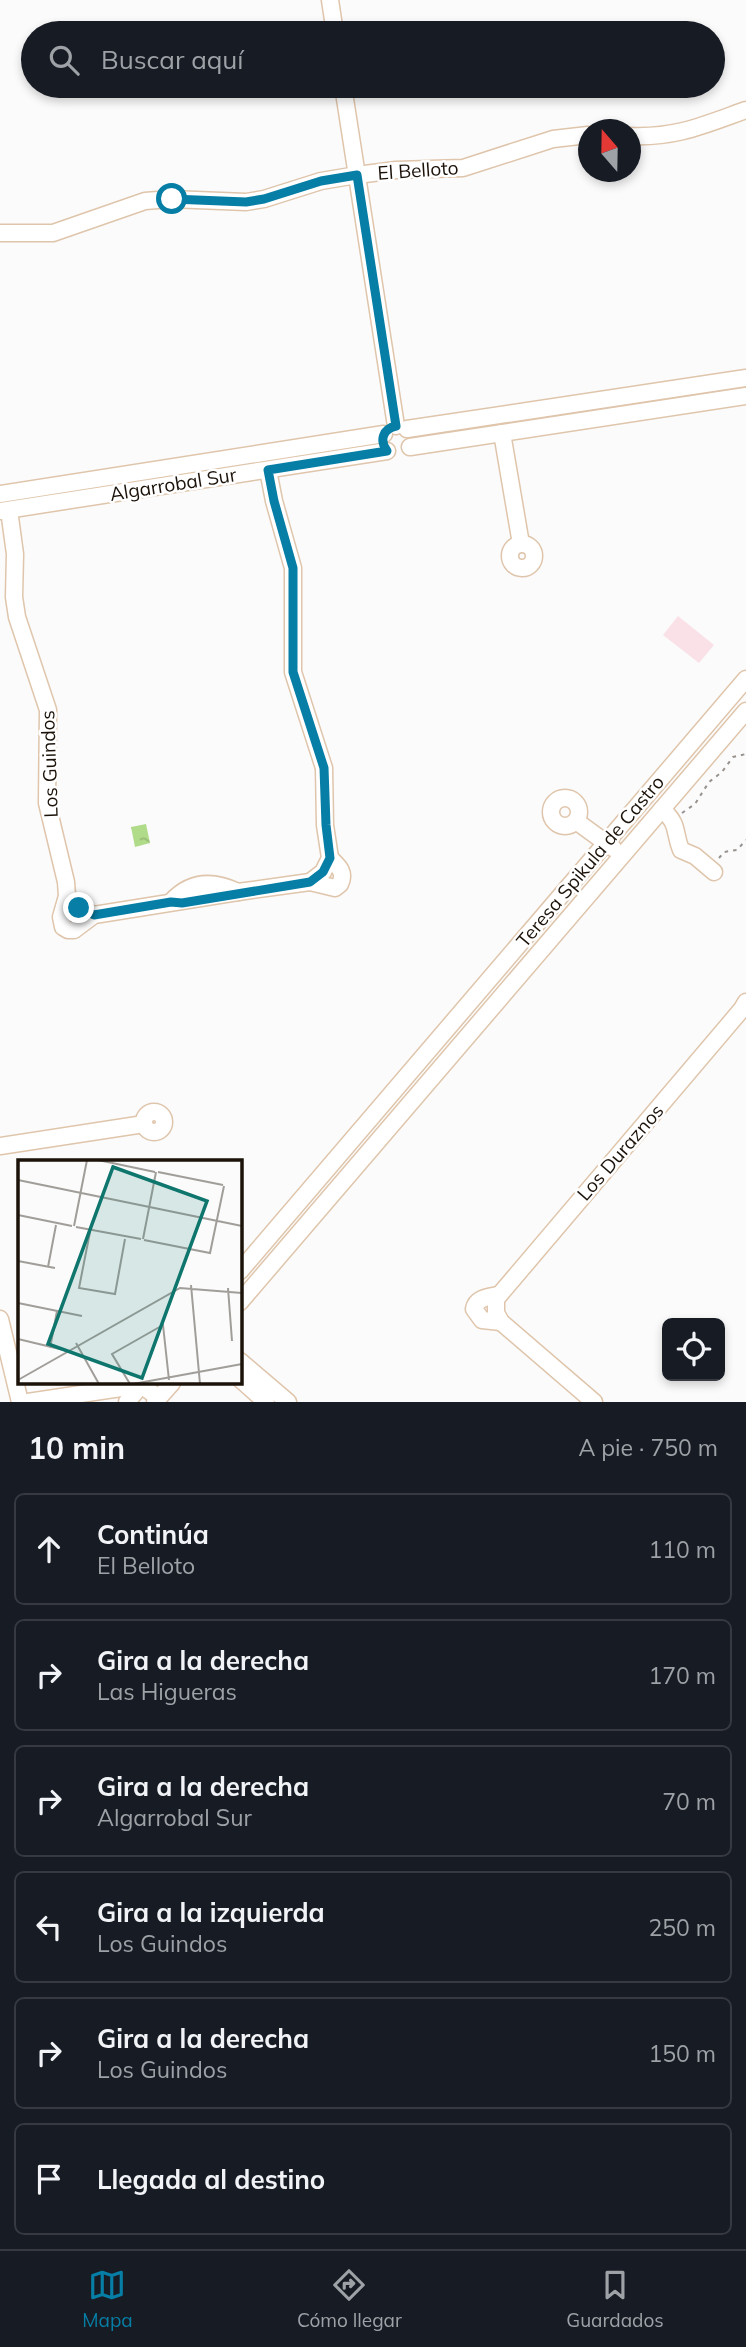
<!DOCTYPE html>
<html lang="es">
<meta charset="utf-8">
<style>
:root{--surface:#171b24;--page:#20242c;--text:#f1f3f6;--muted:#9ea1a6;--line:#363941;--accent:#077ea5}
body{margin:0;font-family:Mulish,sans-serif;background:var(--page);color:var(--text)}
.controls{position:absolute;right:21px;bottom:21px;display:grid;overflow:hidden;border-radius:10px;box-shadow:0 4px 10px #0003}
.controls button{width:63px;height:63px;display:grid;place-items:center;padding:0;border:0;border-bottom:2px solid var(--line);background:var(--surface);color:var(--text);font:35px sans-serif}
.compass{position:absolute;left:578px;top:119px;width:63px;height:63px;border-radius:50%;background:var(--surface);box-shadow:0 4px 10px #0003;rotate:340deg}
.stop{position:absolute;width:21px;height:21px;margin:-16px;border:5px solid #077ea5;border-radius:50%;background:#fff}
.stop.end{background:#077ea5;border-color:#fff;box-shadow:0 2px 7px #0008}
.list{margin:0;padding:0;list-style:none}
h2{display:flex;justify-content:space-between;align-items:center;height:91px;margin:0;padding:0 28px;font-size:30px}
h2 small{font-size:23px;font-weight:400;color:var(--muted)}
.list li{display:grid;grid-template-columns:46px 1fr auto;gap:21px;align-items:center;box-sizing:border-box;height:112px;margin:0 14px 14px;padding:0 14px;border:2px solid var(--line);border-radius:10px}
.list b{display:block;font-size:26px;white-space:nowrap}
.list p{margin:0;font-size:23px;white-space:nowrap;color:var(--muted)}
.list em{font-size:23px;font-style:normal;color:var(--muted)}
.icon{flex:none;width:38px;height:38px;fill:none;stroke:currentColor;stroke-width:2;stroke-linecap:round;stroke-linejoin:round}
.map{position:relative;flex:none;width:746px;height:1402px;overflow:hidden}
.search{position:absolute;background:var(--surface);box-shadow:0 4px 10px #0003;left:21px;right:21px;top:21px;height:77px;display:flex;align-items:center;gap:18px;box-sizing:border-box;padding:0 24px;border-radius:38px;color:var(--muted);font-size:26px}
.sheet{height:847px;background:var(--surface)}
nav{display:flex;justify-content:space-around;align-items:center;box-sizing:border-box;height:98px;border-top:2px solid var(--line);background:var(--surface);font-size:19px;color:var(--muted)}
nav a{display:grid;justify-items:center;gap:4px}
nav .on{color:var(--accent)}
.map>svg:first-child{display:block}
.pitch{fill:#fae1e8}
.water{fill:url(#water-ripples)}
.lines{fill:none;stroke-linecap:round;stroke-linejoin:round}
.minor-casing{stroke:#dfc5ab;stroke-width:19}
.path{stroke:#97928e;stroke-width:2;stroke-dasharray:3.5 5;stroke-linecap:butt}
.minor{stroke:#fff;stroke-width:16}
.route{stroke:#077ea5;stroke-width:9}
.labels{text-anchor:middle;stroke-width:5;stroke-linejoin:round;paint-order:stroke}
.street-label{font-size:19px;fill:#1b1209;stroke:#fff}
.inset-road{fill:none;stroke:#a19e9a;stroke-width:2}
.view{fill:#0f766e;fill-opacity:0.15;stroke:#0f766e;stroke-width:3.5}
.inset-edge{fill:none;stroke:#1b1209;stroke-width:3.5}
</style>
<div class="map">
<svg width="746" height="1402" viewBox="0 0 746 1402">
<defs>
<pattern id="water-ripples" width="26" height="14" patternUnits="userSpaceOnUse" patternTransform="scale(1.75)"><rect width="26" height="14" fill="#b0db88"/><path d="M2 4q2-2 4 0t4 0M15 11q2-2 4 0t4 0" fill="none" stroke="#97bb74"/></pattern>
</defs>
<rect width="100%" height="100%" fill="#fbfbfb"/>
<!-- pitch -->
<path class="pitch" d="M678 616 714 645 699 663 663 635Z"/>
<!-- water -->
<path class="water" d="M146 824 150 843 135 847 131 827Z"/>
<g class="lines">
<!-- minor casing -->
<g class="minor-casing">
<g id="minor">
<path d="M330 0 335 33"/>
<path d="M343 86 396 426"/>
<path d="M630 136C676 138 704 125 746 110"/>
<path d="M0 233H53L145 201 171 199 246 202 264 199 321 181 357 175 396 170 463 168 553 139 588 135"/>
<path d="M407 429 746 378"/>
<path d="M502 433 521 544"/>
<path d="M410 447 746 396"/>
<path d="M268 470 274 501 293 568V672L324 768 325 825 330 858 323 872 310 882"/>
<path d="M0 494 384 434"/>
<path d="M9 510 15 554 14 597 17 617 48 710 47 803 66 882 67 896 61 917 63 927 68 930H74L94 915 238 892 310 882 335 888 340 884C346 872 338 866 330 858"/>
<path d="M0 511 387 451"/>
<circle cx="522" cy="556" r="12"/>
<circle cx="565" cy="812" r="14"/>
<path d="M662 809C680 826 673 830 681 850L695 856 714 872"/>
<path d="M576 821 613 848"/>
<path d="M67 896 79 908 94 915"/>
<path d="M171 902C190 881 213 880 238 892"/>
<circle cx="154" cy="1122" r="10"/>
<path d="M0 1146 144 1124"/>
<path d="M240 1271 746 679"/>
<path d="M498 1295C488 1297 476 1298 474 1309L482 1320 501 1322"/>
<path d="M240 1302 746 711"/>
<path d="M0 1319 20 1402"/>
<path d="M240 1361 288 1402"/>
<path d="M240 1379 266 1402"/>
<path d="M28 1402 141 1385 159 1398"/>
<path d="M127 1402 143 1383"/>
<path d="M155 1402 172 1383"/>
<path d="M594 1402 501 1322 496 1313V1299L742 1009 746 1002"/>
</g>
</g>
<!-- path -->
<g class="path">
<path d="M682 813 695 804 709 782 722 772 733 757 746 754"/>
<path d="M719 858 724 852 737 850 746 840"/>
</g>
<!-- minor -->
<use href="#minor" class="minor"/>
</g>
<g class="lines">
<!-- route -->
<path class="route" d="M79 908 94 915 171 902 182 903 310 882 323 872 330 858 326 825 324 768 293 672V568L274 501 268 470 387 451C379 440 383 429 396 426L357 175 321 181 264 199 246 202 172 199"/>
</g>
<g class="labels">
<!-- street labels -->
<g class="street-label">
<text transform="translate(418 170) rotate(-4)" y="7">El Belloto</text>
<text transform="translate(173 484) rotate(-9)" y="7">Algarrobal Sur</text>
<text transform="translate(49 764) rotate(-92)" y="7">Los Guindos</text>
<text transform="translate(590 861) rotate(-50)" y="7">Teresa Spikula de Castro</text>
<text transform="translate(620 1152) rotate(-49)" y="7">Los Duraznos</text>
</g>
</g>
<!-- overview -->
<g transform="translate(18 1160)">
<rect width="224" height="224" fill="#fbfbfb"/>
<path class="inset-road" d="M80 0 137 12M140 12 205 25M0 20 224 66M0 55 54 66M56 66 69 0M58 67 123 79M72 72 61 128 97 134 107 79M125 79 138 12M126 80 192 93 206 26M0 101 37 108M30 107 38 65M173 125 182 224M210 128 214 181M0 143 64 156M0 179 50 191M58 183 81 224M32 188 39 151M0 220 162 128 224 133M112 224 94 194 145 165 151 220M115 224 224 204"/>
<path class="view" d="M95 7 189 41 124 218 30 184Z"/>
<rect width="224" height="224" class="inset-edge"/>
</g>
</svg>
<div class="controls">
<button><svg class="icon" aria-label="locate" viewBox="0 0 24 24"><circle cx="12" cy="12" r="6"/><path d="M12 2v4M12 18v4M2 12h4M18 12h4"/></svg></button>
</div>
<svg class="compass" viewBox="-18 -18 36 36"><path d="M0-13l5 13h-10z" fill="#e53935"/><path d="M0 13l5-13h-10z" fill="#9ea1a6"/></svg>
<div class="stop" style="left:172px;top:199px"></div>
<div class="stop end" style="left:79px;top:908px"></div>
<div class="search"><svg class="icon" aria-label="search" viewBox="0 0 24 24"><circle cx="10" cy="10" r="6"/><path d="M15 15l6 6"/></svg>Buscar aquí</div>
</div>
<section class="sheet">
<h2>10 min<small>A pie · 750 m</small></h2>
<ul class="list">
<li><svg class="icon" aria-label="ahead" viewBox="0 0 24 24"><path d="M12 20V5M6 11l6-6 6 6"/></svg><div><b>Continúa</b><p>El Belloto</p></div><em>110 m</em></li>
<li><svg class="icon" aria-label="right" viewBox="0 0 24 24"><path d="M7 20v-9h11M14 6l5 5-5 5"/></svg><div><b>Gira a la derecha</b><p>Las Higueras</p></div><em>170 m</em></li>
<li><svg class="icon" aria-label="right" viewBox="0 0 24 24"><path d="M7 20v-9h11M14 6l5 5-5 5"/></svg><div><b>Gira a la derecha</b><p>Algarrobal Sur</p></div><em>70 m</em></li>
<li><svg class="icon" aria-label="left" viewBox="0 0 24 24"><path d="M17 20v-9H6M10 6l-5 5 5 5"/></svg><div><b>Gira a la izquierda</b><p>Los Guindos</p></div><em>250 m</em></li>
<li><svg class="icon" aria-label="right" viewBox="0 0 24 24"><path d="M7 20v-9h11M14 6l5 5-5 5"/></svg><div><b>Gira a la derecha</b><p>Los Guindos</p></div><em>150 m</em></li>
<li><svg class="icon" aria-label="arrive" viewBox="0 0 24 24"><path d="M6 21V4h12l-3 4 3 4H6"/></svg><div><b>Llegada al destino</b></div></li>
</ul>
</section>
<nav>
<a class="on"><svg class="icon" aria-label="map" viewBox="0 0 24 24"><path d="M3 6l6-2 6 2 6-2v14l-6 2-6-2-6 2zM9 4v14M15 6v14"/></svg>Mapa</a>
<a><svg class="icon" aria-label="directions" viewBox="0 0 24 24"><path d="M12 3l9 9-9 9-9-9zM9 14v-3h6M13 9l2 2-2 2"/></svg>Cómo llegar</a>
<a><svg class="icon" aria-label="saved" viewBox="0 0 24 24"><path d="M7 4h10v16l-5-4-5 4z"/></svg>Guardados</a>
</nav>
